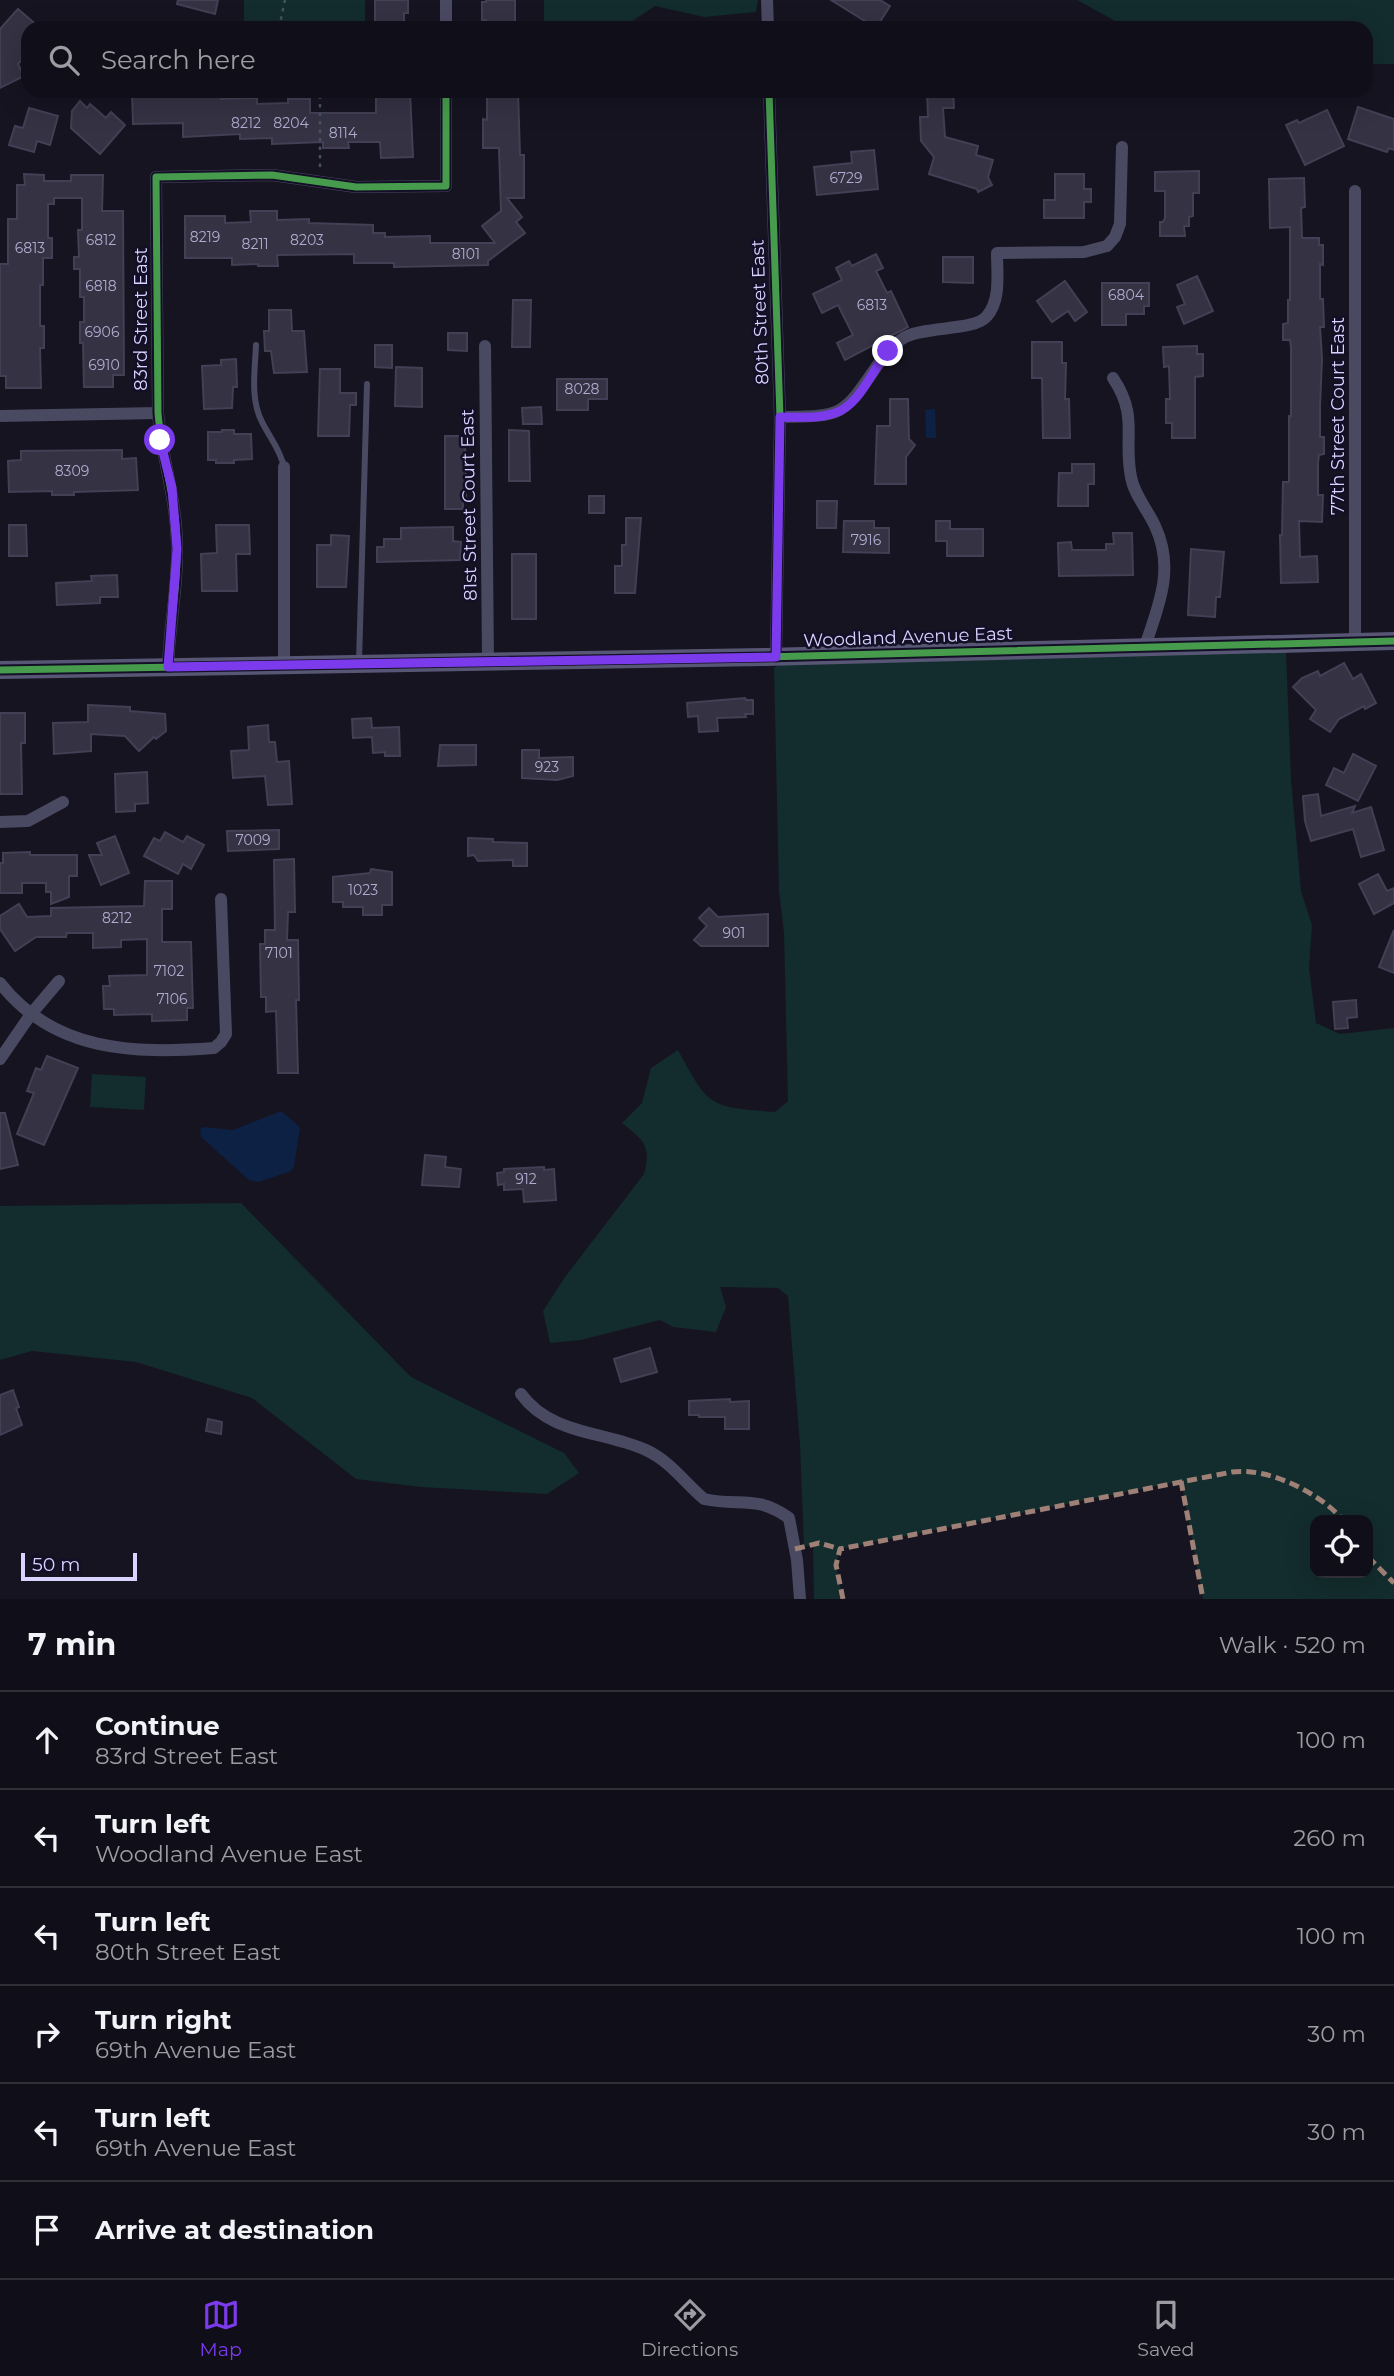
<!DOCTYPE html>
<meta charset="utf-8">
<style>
:root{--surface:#100f19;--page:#191822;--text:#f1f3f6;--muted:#9c9ca2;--line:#302f38;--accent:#7c3aed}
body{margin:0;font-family:Montserrat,sans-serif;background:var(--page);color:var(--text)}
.controls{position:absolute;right:21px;bottom:21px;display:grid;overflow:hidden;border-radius:14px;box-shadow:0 7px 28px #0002}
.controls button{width:63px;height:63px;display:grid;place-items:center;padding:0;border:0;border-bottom:2px solid var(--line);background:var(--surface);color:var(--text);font:35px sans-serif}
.scale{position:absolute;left:21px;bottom:18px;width:116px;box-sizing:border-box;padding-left:7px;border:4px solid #d9d4ff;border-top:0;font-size:19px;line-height:24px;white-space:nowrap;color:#d9d4ff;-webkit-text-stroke:5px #130f26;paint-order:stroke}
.stop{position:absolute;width:21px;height:21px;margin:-16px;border:5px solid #7c3aed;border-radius:50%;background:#fff}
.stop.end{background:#7c3aed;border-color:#fff;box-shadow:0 2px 7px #0008}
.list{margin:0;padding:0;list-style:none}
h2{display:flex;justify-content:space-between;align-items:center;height:91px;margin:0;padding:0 28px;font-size:30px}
h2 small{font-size:23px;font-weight:400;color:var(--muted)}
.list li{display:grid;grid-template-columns:46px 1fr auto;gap:21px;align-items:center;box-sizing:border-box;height:98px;padding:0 28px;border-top:2px solid var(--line)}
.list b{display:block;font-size:26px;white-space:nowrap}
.list p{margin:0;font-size:23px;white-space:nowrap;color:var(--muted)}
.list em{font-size:23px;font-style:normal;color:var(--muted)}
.icon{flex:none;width:38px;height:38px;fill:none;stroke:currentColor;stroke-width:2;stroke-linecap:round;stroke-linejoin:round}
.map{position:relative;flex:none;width:1394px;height:1599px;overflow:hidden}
.search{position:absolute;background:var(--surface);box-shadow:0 7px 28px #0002;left:21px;right:21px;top:21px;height:77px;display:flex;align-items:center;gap:18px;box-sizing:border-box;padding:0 24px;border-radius:21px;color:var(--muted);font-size:26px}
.sheet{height:679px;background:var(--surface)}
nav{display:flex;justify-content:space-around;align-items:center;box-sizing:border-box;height:98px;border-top:2px solid var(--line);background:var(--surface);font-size:19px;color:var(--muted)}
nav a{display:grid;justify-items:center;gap:4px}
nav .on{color:var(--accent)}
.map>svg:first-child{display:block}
.green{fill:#132c2d;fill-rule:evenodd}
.water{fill:#0d2144}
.building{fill:#343243;stroke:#433f54;stroke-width:2}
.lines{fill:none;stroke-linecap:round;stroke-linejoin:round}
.path{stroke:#44505f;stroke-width:2.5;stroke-dasharray:3.5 5;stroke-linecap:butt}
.lane{stroke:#4a4962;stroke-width:6}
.street{stroke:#4a4962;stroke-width:12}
.secondary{stroke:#575674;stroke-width:18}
.quiet{stroke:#9e8076;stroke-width:5;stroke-dasharray:10 5;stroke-linecap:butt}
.cycleway-casing{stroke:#130f26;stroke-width:11}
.cycleway{stroke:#469c4c;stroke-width:7}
.route{stroke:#7c3aed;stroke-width:9}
.labels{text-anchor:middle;stroke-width:5;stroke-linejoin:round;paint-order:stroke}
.number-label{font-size:14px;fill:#b0acd0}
.street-label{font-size:18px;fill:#d9d4ff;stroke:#130f26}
</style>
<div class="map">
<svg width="1394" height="1599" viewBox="0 0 1394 1599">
<rect width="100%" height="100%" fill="#161421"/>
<!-- green -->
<g class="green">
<rect x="244" y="0" width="121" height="28"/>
<path d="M544 0H758L756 12 704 17 655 6 622 28H544Z"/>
<path d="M1077 0H1394V64H1366V28H1128Z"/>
<path d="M1286 652 1291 779 1301 891 1312 925 1309 968 1316 1023 1340 1034 1394 1028V1599H1203L1181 1481 840 1549 836 1565 843 1599H814L813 1545 804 1547 800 1445 788 1296 778 1288 720 1287 726 1307 716 1332 673 1327 660 1320 581 1340 550 1343 543 1311 565 1277 644 1174C652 1146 643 1140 622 1123L642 1103 651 1068 678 1050C709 1108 710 1107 775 1112L788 1101 784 933 779 891 774 668 778 665ZM1315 1520H1368V1573H1315Z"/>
<path d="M92 1074 146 1077 144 1110 90 1107Z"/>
<path d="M241 1203 411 1377 564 1453 579 1473 547 1494 421 1487 356 1479 252 1398 136 1362 32 1351 0 1360V1206Z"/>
</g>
<!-- water -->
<g class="water">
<path d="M935 409 936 438H926L925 410Z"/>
<path d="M281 1111 300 1127 294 1166 291 1171 259 1182 249 1180 201 1137 200 1129 204 1127 233 1130Z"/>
</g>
<!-- building -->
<g class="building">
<path d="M178 0H218L215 14 177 4Z"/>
<path d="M375 0H408V13H404V28H375Z"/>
<path d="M486 0H515V28H486V20H482V2H486Z"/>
<path d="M831 0H880L890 6 876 28Z"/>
<path d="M18 9 40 28H28V53L18 64 24 76 0 88V29Z"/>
<path d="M171 91V96L200 95V92L221 91V99L257 98V104L288 103V99H310V113H376V91H410L413 157 381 158 380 142H348L349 148H323V142L272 144V138L240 139V134L183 137V123L133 124 132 92Z"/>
<path d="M487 91H518L520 155H524V198H507L522 217 516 222 525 233 488 261V265L394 267V263H354V254L277 255 278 266H258V264L232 265V258H185V216H225V223L251 222 250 211H277V220L309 219V223L373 225V233H385V237L430 236V243H495L482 226 501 211 499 148H483V119L487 120Z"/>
<path d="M927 91H953L954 108H943L945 137 978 146 976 155 993 160 988 177 992 185 978 192 977 189 929 174 934 157 921 141 920 117H928Z"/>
<path d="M80 101 87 108 90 104 106 118 111 112 125 125 100 154 71 128 72 111Z"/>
<path d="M1358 107 1394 119V150L1389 148 1387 152 1348 139Z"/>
<path d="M29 108 58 116 50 145 37 141 34 152 9 145 15 126 23 128Z"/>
<path d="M1327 110 1344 146 1305 165 1286 125 1297 120 1299 123Z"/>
<path d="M874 150 878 189 817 195 814 167 852 163 851 152Z"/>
<path d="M1199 171V193H1193V216L1189 217V226H1184L1185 236H1160V222H1163L1165 218V191H1155V172Z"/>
<path d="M24 174 44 175V181H71V175H103L102 211H123L124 375H113V387H84L83 343H80V322H84V297H80V269H74V257H79L78 230H82V198H54V204H48V238H52V258H43V285H40V326H44V348H40L41 388H6V376H0V264H8V219H17V185H25Z"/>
<path d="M1055 174H1084V189H1091V202H1084V218H1044V200H1055Z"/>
<path d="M1304 178 1305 207 1301 208 1302 238H1319V245H1323V265L1320 264V299H1323L1324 327H1320L1322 359 1320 406V437H1324V454L1319 455 1318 463V495H1323L1322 522 1299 521 1300 557 1317 556 1318 582 1281 583 1280 535H1282L1283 482H1289V416H1291V347L1290 340H1283V324L1288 323V300H1290V227L1270 228 1269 179Z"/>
<path d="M876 254 883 268 876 271 887 293 891 291 908 327 845 360 837 343 853 335 838 305 822 313 813 294 842 280 836 268 849 261 852 266Z"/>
<path d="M943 257H973V283L943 282Z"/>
<path d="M1197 276 1213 311 1184 324 1177 307 1185 304 1177 285Z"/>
<path d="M1065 281 1087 312 1075 321 1068 311 1052 322 1037 301Z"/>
<path d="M1102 283H1149V306H1144V314H1126V325H1102Z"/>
<path d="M513 300H531L530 347H512Z"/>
<path d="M269 310H291L292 331H304L307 372 274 373 271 351H265L264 331H269Z"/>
<path d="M448 333H467V351L448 350Z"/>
<path d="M1032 342H1062V363H1066L1065 399H1069L1070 438H1043L1042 378H1032Z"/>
<path d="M375 345H392V368L375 367Z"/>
<path d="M1197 346V354H1203V376L1195 377V438H1172V423H1166V399H1170L1169 366 1164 367 1163 347Z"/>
<path d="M236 359 237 387H233L232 408 204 409 202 366 221 365V360Z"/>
<path d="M396 367 422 368V407L395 406Z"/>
<path d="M320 369H340V393H356V405H350L349 436H318Z"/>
<path d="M557 379H607V399H588V410H557Z"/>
<path d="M890 399H908L909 439 915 445 906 457V484H875L877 426H890Z"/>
<path d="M541 407 542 424H523L522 408Z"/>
<path d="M222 430H234V434H251L252 459 234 460V463H216V460H208V432H222Z"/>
<path d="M509 430 529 431 530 481H509Z"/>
<path d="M445 436H465L466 499H463V509H445Z"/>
<path d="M122 450V459L136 458 138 490 74 492V495H52V491L9 492 8 461 21 460V451Z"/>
<path d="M1072 464H1094V484H1088V506H1058L1059 473H1072Z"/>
<rect x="589" y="496" width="15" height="17"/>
<path d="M817 501H837L836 528H817Z"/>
<path d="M626 518H641L635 593H615V566H622V545H626Z"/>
<path d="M844 521H874V528H889V553L843 552Z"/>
<path d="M936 521H950V529H983V556H947V541H936Z"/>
<path d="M9 525H26L27 556H9Z"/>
<path d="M216 525H249L250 554H236L237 591H202L201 554 217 553Z"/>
<path d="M453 527V541L461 542 460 560 377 562V547H384V539H401V528Z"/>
<path d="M1113 533H1132L1133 575 1059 576 1058 543 1071 542 1072 550H1106V544H1114Z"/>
<path d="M331 535 349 536 346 587H317V545H331Z"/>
<path d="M1191 549 1224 552 1220 597H1216L1215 617 1188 615Z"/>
<rect x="512" y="554" width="24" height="65"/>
<path d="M117 575 118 597H100V603L57 605 56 583 92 581 91 576Z"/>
<path d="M1344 663 1353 679 1361 674 1376 703 1365 709 1364 706 1339 719 1330 732 1310 719 1316 710 1293 687 1302 678 1318 671 1320 676Z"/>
<path d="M745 698 746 700H753V714H745L746 717 717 718 718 731 699 732 698 716 688 717 687 703Z"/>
<path d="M88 705 130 707V711L165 714 166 731 156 739 154 737 139 751 125 736 91 734V751L54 754 53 723 88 722Z"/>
<path d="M0 713H25V743H21L22 794H0Z"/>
<path d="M371 718 372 728 399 727 400 756H385V752L373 753 372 737 353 738 352 719Z"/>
<path d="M268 725 269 742H275L277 762 289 761 292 804 268 805 265 776 233 778 231 751 249 750 248 727Z"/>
<path d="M440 745H476V765L438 766Z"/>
<path d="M522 750H539V758L573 757V776L557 780 522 778Z"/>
<path d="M1353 754 1376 766 1358 801 1326 785 1334 768 1344 773Z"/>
<path d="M147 772 148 803 135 804V811L116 812 115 774Z"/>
<path d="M1318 794 1321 816 1355 806 1352 813 1371 807 1384 850 1361 857 1353 829 1311 841 1305 821 1303 796Z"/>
<path d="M279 830V849L228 851 227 831Z"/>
<path d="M165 832 183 842 187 836 204 845 191 869 183 864 178 874 144 856 154 838 160 841Z"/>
<path d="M115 836 129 873 101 885 89 855H102L97 843Z"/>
<path d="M468 838 493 839V842L527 843V866H513V860L478 861 474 855 468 856Z"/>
<path d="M30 852V855H77V876H69V897L51 904V892H46V883H22V893H0V863H3V853Z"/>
<path d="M294 859 295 912H288L287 940H298L299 1000H296L298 1073H278L276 1011 266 1012V997H261L260 944H265V930H275L274 860Z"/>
<path d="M371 869 392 872V905H382V915H363V907H343V902H333V877L370 873Z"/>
<path d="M1378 874 1387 891 1394 888V903L1374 914 1359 884Z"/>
<path d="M145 881H172V909H162V942H191L193 1008H187V1020L152 1021V1014L114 1015V1009H104L103 986H110L109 976 147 975V939L121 940V947L93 948V933H67L66 937H36L15 951 0 929V916L19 904 27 917 51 916V908L144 906Z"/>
<path d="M709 908 718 917 768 914V946H701L694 940 707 926 699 918Z"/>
<path d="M1394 930V973L1379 967Z"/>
<path d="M1356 1000 1357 1017 1347 1018 1348 1028 1335 1029 1333 1002Z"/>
<path d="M47 1056 78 1068 44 1145 17 1134 34 1093 27 1091 36 1068 41 1070Z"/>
<path d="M0 1113H5L18 1165 0 1169Z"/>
<path d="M425 1155 446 1157 445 1167 461 1169 459 1187 422 1185Z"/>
<path d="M544 1167V1170L554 1169 556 1200 524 1202 523 1189 504 1190V1184L498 1185 497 1173 504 1172V1169Z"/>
<path d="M650 1348 657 1372 621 1382 614 1359Z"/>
<path d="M13 1390 19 1407 16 1408 22 1425 0 1435V1395Z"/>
<path d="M730 1399V1402L749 1401V1429H725V1417H699V1415H689V1401Z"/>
<path d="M208 1419 222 1422 221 1434 206 1431Z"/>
</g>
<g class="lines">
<!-- path -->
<g class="path">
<path d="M279 28 285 0"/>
<path d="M320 167V91"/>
</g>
<!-- lane -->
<g class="lane">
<path d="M256 345C255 370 250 399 262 422 270 438 280 449 284 467"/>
<path d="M359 662 367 384"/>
</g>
<!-- street -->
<g class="street">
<path d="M446 0V28"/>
<path d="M767 0 768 28"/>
<path d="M769 91 780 417 776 657"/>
<path d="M485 346 488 662"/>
<path d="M1113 378C1139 417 1123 437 1131 477 1134 495 1148 510 1155 526 1175 568 1159 605 1145 646"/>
<path d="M0 416 158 413"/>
<path d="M780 417C844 416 842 417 879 363 886 353 894 343 905 337 927 326 975 331 987 316 1001 300 997 273 997 253L1084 252 1107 246 1115 237 1120 224 1122 147"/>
<path d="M1355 642V191"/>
<path d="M284 665V467"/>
<path d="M168 667C169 627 178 588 177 548 177 500 162 460 158 413L156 177 272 175 356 187 446 186V91"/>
<path d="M0 822 28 821 63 802"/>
<path d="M0 983C54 1052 134 1054 214 1048L221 1042 226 1034 221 899"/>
<path d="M0 1059 31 1014 59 981"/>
<path d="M521 1394C551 1435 604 1431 646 1450 670 1461 685 1483 704 1499 740 1507 755 1494 789 1518L797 1560 800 1599"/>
</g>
<!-- secondary -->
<path class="secondary" d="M0 670 765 657 1394 641"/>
<!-- quiet -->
<g class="quiet">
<path d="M1181 1481 1203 1599"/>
<path d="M795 1549 819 1543 840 1549"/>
<path d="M1368 1557 1394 1583"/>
<path d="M843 1599 836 1565 840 1549 1232 1472C1268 1467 1320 1493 1343 1520"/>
</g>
<!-- cycleway casing -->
<g class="cycleway-casing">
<g id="cycleway">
<path d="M769 91 780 417 776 657"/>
<path d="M168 667C169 627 178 588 177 548 177 500 162 460 158 413L156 177 272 175 356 187 446 186V91"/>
<path d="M0 670 765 657 1394 641"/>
</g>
</g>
<!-- cycleway -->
<use href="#cycleway" class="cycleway"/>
</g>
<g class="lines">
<!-- route -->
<path class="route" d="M160 440 172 488 177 549 168 667 776 657 780 417C797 417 818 419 835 413 860 405 872 370 888 351"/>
</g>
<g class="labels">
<!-- number labels -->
<g class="number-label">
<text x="246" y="128">8212</text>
<text x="291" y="128">8204</text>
<text x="343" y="138">8114</text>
<text x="846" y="183">6729</text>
<text x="205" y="242">8219</text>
<text x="101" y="245">6812</text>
<text x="307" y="245">8203</text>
<text x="255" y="249">8211</text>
<text x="30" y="253">6813</text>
<text x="466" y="259">8101</text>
<text x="101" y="291">6818</text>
<text x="1126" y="300">6804</text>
<text x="872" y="310">6813</text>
<text x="102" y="337">6906</text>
<text x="104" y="370">6910</text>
<text x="582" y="394">8028</text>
<text x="72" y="476">8309</text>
<text x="866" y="545">7916</text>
<text x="547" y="772">923</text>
<text x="253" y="845">7009</text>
<text x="363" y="895">1023</text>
<text x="117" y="923">8212</text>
<text x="734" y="938">901</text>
<text x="279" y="958">7101</text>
<text x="169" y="976">7102</text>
<text x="172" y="1004">7106</text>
<text x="526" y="1184">912</text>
</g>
<!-- street labels -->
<g class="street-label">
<text transform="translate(760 312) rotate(-92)" y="6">80th Street East</text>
<text transform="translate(141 319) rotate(-90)" y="6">83rd Street East</text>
<text transform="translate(1338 416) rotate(-90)" y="6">77th Street Court East</text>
<text transform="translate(469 505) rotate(-91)" y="6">81st Street Court East</text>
<text transform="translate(908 637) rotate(-2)" y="6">Woodland Avenue East</text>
</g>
</g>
</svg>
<div class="controls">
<button><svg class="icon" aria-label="locate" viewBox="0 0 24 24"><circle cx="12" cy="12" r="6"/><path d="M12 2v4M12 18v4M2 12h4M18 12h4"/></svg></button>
</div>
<div class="scale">50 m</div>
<div class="stop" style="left:160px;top:440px"></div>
<div class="stop end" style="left:888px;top:351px"></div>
<div class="search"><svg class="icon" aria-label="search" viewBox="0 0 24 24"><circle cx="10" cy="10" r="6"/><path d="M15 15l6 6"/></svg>Search here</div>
</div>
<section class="sheet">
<h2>7 min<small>Walk · 520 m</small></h2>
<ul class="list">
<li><svg class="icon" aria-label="ahead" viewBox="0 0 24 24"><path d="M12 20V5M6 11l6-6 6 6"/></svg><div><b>Continue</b><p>83rd Street East</p></div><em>100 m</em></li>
<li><svg class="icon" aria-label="left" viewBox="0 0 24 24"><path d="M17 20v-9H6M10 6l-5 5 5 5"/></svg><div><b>Turn left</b><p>Woodland Avenue East</p></div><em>260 m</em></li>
<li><svg class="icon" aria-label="left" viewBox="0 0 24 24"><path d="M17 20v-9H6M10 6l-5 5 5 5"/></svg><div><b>Turn left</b><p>80th Street East</p></div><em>100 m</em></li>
<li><svg class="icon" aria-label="right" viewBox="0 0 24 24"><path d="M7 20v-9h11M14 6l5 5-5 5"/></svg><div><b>Turn right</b><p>69th Avenue East</p></div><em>30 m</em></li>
<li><svg class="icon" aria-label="left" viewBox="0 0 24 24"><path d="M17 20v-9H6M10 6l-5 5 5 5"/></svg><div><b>Turn left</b><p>69th Avenue East</p></div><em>30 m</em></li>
<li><svg class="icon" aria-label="arrive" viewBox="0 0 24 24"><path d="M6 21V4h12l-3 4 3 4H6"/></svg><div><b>Arrive at destination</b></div></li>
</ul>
</section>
<nav>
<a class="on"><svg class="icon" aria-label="map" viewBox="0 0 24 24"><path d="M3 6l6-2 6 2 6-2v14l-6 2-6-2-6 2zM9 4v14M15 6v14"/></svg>Map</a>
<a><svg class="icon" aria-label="directions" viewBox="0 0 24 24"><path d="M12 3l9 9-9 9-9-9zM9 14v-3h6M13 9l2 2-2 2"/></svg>Directions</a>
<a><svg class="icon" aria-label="saved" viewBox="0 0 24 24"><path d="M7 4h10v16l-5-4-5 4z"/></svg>Saved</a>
</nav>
